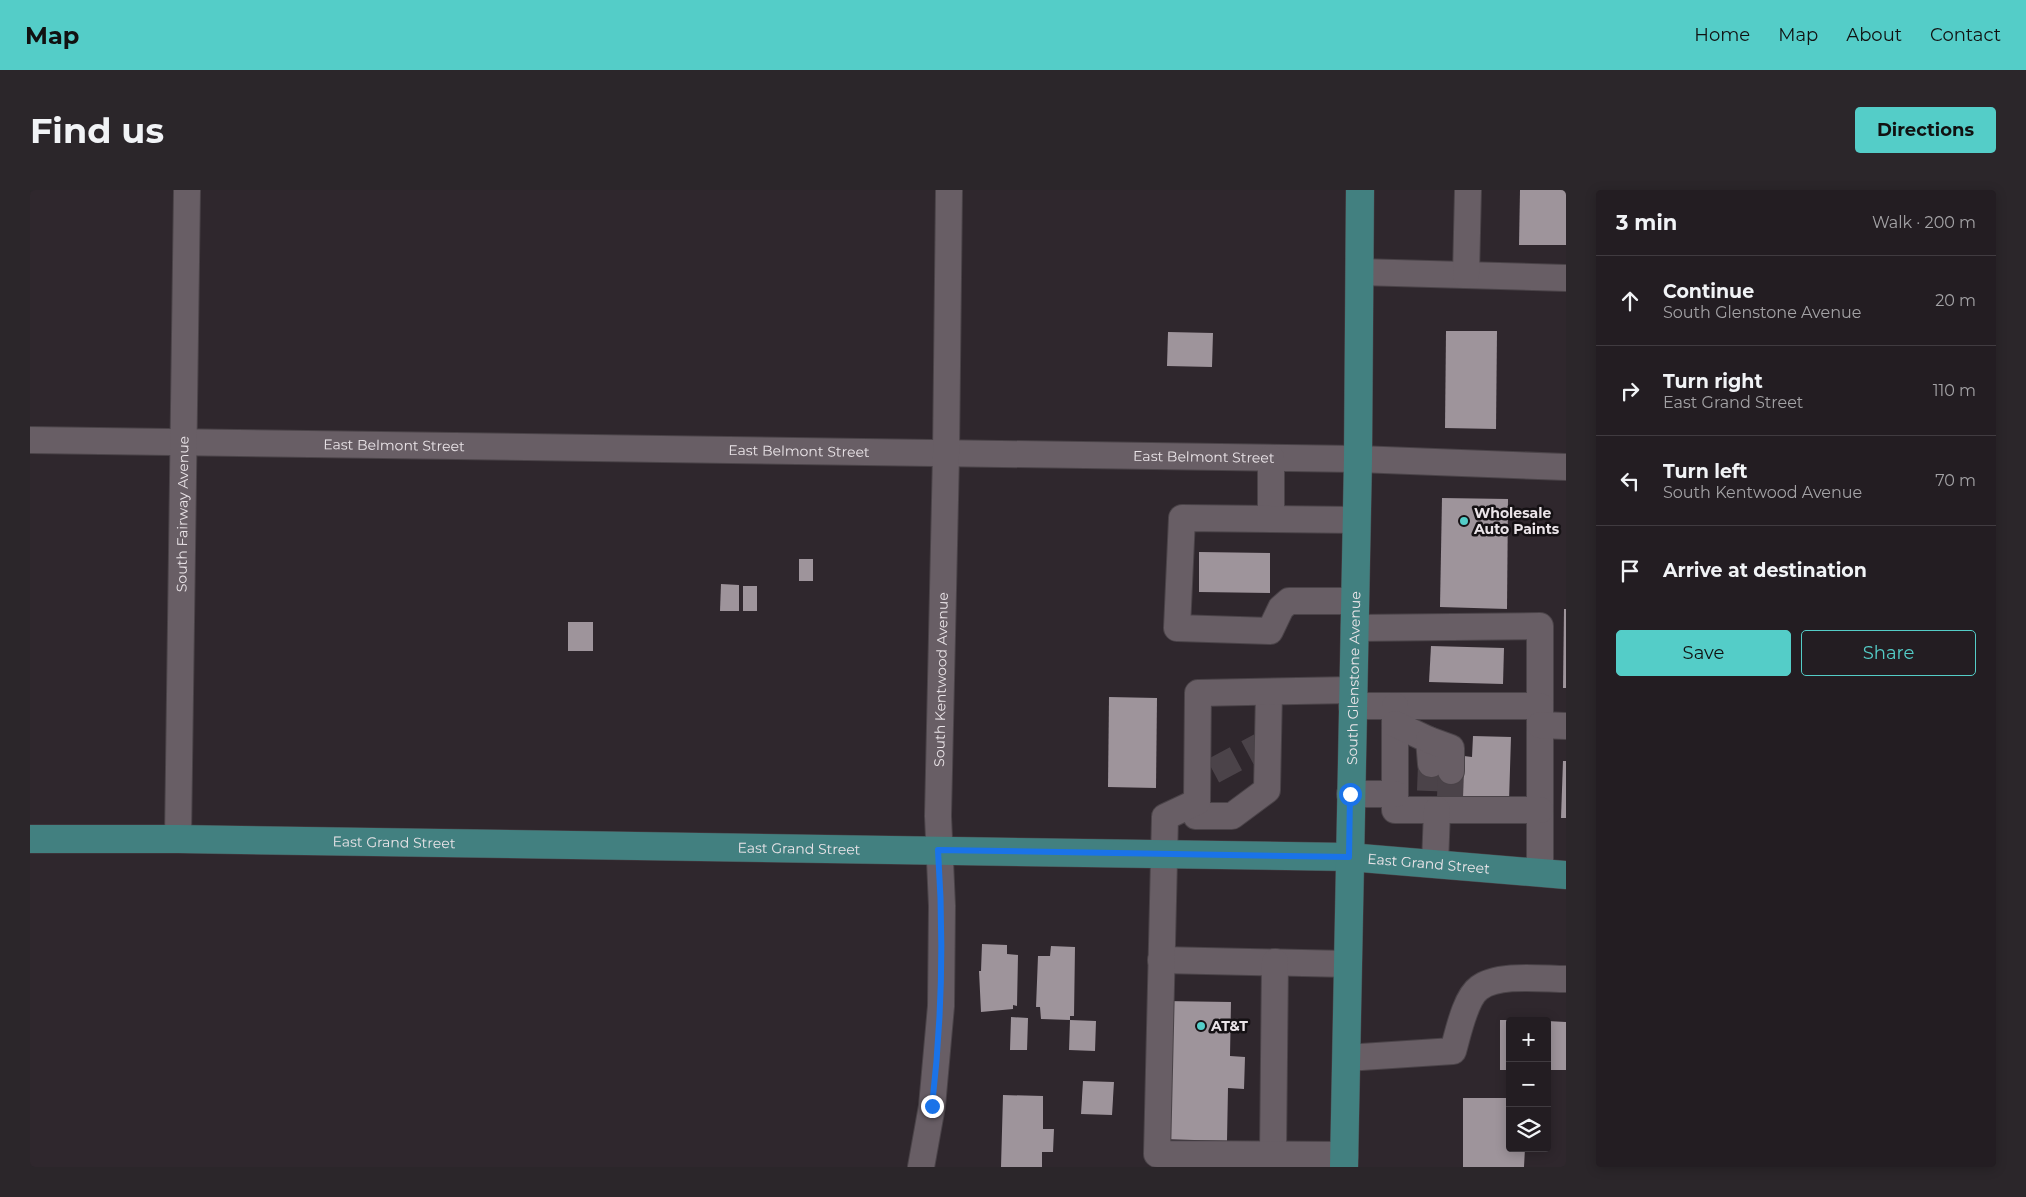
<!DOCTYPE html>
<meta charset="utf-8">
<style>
:root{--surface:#231d22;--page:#2b262a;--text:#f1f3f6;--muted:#a3a2a5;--line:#403b40;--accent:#54cdc8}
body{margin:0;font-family:Montserrat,sans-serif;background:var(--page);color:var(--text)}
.controls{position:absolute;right:15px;bottom:15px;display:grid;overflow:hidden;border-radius:5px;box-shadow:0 2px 12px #0003}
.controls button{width:45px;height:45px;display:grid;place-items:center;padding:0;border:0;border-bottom:1px solid var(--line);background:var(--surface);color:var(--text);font:25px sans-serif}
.stop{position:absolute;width:15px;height:15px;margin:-11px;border:4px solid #1a73e8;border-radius:50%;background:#fff}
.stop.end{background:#1a73e8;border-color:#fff;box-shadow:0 1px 5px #0008}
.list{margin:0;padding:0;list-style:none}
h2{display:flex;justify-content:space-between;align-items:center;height:65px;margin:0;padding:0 20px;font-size:21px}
h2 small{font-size:16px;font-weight:400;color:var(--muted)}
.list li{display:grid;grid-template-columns:32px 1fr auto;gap:15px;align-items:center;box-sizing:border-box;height:90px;padding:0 20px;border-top:1px solid var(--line)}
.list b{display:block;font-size:19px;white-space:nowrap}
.list p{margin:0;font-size:16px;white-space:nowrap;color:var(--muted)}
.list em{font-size:16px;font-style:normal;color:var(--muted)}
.actions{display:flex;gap:10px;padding:15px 20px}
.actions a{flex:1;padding:11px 0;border:1px solid var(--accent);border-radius:5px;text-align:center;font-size:18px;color:var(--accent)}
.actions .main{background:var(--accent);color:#111}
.icon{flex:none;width:28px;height:28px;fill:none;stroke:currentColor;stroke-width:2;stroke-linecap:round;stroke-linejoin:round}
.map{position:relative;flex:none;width:1536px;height:977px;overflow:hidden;border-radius:5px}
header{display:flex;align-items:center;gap:30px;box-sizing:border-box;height:70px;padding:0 25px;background:var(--accent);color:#111}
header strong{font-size:24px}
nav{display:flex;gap:28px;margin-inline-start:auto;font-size:18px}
.intro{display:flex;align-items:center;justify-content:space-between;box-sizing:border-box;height:120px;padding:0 30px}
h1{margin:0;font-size:35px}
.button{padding:12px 22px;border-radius:5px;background:var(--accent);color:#111;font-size:18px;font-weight:700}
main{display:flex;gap:30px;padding:0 30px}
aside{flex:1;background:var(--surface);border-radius:5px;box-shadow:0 2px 12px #0003}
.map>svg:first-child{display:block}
.building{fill:#9e949b}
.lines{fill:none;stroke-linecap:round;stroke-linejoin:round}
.minor-tunnel{stroke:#4b4349;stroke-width:26;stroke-dasharray:26 13;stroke-linecap:butt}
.minor-casing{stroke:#4a4348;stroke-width:28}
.major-casing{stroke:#4a4348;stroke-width:29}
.minor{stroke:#685e65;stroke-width:26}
.major{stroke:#428080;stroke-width:28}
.route{stroke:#1a73e8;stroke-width:6}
.poi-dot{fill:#54cdc8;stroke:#151114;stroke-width:2}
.labels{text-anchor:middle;stroke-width:5;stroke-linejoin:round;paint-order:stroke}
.street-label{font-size:14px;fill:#eae4e8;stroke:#151114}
.poi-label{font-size:14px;font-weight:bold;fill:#eae4e8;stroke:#151114;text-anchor:start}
</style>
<header>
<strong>Map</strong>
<nav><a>Home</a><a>Map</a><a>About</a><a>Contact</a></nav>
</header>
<div class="intro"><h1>Find us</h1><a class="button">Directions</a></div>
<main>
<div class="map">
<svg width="1536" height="977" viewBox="0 0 1536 977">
<rect width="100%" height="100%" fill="#2f272d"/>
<!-- building -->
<g class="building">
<path d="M1490 0H1536V55H1489Z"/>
<path d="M1416 141H1467L1466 239 1415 238Z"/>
<path d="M1138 142 1183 143 1182 177 1137 176Z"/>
<path d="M1412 308 1478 309 1477 419 1410 417Z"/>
<path d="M1169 362 1240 363V403L1169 402Z"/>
<rect x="769" y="369" width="14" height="22"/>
<path d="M691 394 709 395V421H690Z"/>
<rect x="713" y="396" width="14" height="25"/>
<path d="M1534 419H1536V498H1533Z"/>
<rect x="538" y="432" width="25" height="29"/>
<path d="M1401 456 1474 458 1473 494 1399 492Z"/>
<path d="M1079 507 1127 508 1126 598 1078 597Z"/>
<path d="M1443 546 1481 547 1479 611 1432 610 1434 566 1442 567Z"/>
<path d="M1533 571H1536V628H1531Z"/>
<path d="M952 754 977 755V764L988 765 987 816 983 815V819L951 822 949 781H951Z"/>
<path d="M1021 756 1045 757 1044 826H1040V830L1066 831 1065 861 1039 860 1040 830 1011 829 1010 817H1006L1008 766H1020Z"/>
<path d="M1134 811 1201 812 1200 866 1215 867 1214 899 1198 898 1197 951 1131 949Z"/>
<path d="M981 827 998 828 997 860H980Z"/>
<rect x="1470" y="830" width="10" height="50"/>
<path d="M1517 831 1536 832V880H1517Z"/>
<path d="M1053 891 1084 892 1082 925 1051 924Z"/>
<path d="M973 905 1013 906V939H1024L1023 962H1012V977H971Z"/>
<path d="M1433 908H1480V958H1495L1494 977H1433Z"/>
</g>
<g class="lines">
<!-- minor-tunnel -->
<g class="minor-tunnel">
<path d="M1183 581 1230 556"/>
<path d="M1400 601 1401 574"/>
<path d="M1420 608 1421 581"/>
</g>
<!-- minor casing -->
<g class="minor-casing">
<g id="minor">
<path d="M1330 82 1536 88"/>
<path d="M1436 85 1438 0"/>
<path id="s1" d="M0 250 1328 269 1536 277"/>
<path d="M1241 268V329"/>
<path d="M1325 411H1259L1251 418 1240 441 1147 438 1152 328 1327 330"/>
<path d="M1324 438 1510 436V682"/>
<path d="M1322 516H1510"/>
<path d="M1365 516V620H1510"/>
<path d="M1365 534 1399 550 1401 574"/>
<path d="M1510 535 1536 536"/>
<path d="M1399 550 1421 558V581"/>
<path d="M1320 604H1365"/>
<path d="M1167 612 1166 626H1202L1237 600 1239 502"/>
<path id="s2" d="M148 649 157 0"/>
<path d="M1405 674 1407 620"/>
<path d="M1131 770 1317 774"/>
<path d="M1316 868 1423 861C1428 844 1435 808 1449 798 1468 783 1513 789 1536 789"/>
<path d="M1243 965 1245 772"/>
<path d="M1315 965 1127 964 1135 627 1167 612 1168 503 1322 500"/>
<path id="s3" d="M891 977 902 916 911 816 912 716 908 626 916 265 919 0"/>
</g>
</g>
<!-- major casing -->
<g class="major-casing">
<g id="major">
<path id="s4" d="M0 649H148L1319 667 1536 685"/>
<path id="s5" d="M1314 977 1328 269 1330 0"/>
</g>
</g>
<!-- minor -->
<use href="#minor" class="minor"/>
<!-- major -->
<use href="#major" class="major"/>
</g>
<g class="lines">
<!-- route -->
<path class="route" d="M902 916C912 830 914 746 908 660L1319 667 1320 604"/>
</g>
<!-- markers -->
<g class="poi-dot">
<circle cx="1434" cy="331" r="5"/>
<circle cx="1171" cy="836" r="5"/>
</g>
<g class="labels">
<!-- street labels -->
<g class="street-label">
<text dy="5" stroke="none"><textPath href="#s1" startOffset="364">East Belmont Street</textPath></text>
<text dy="5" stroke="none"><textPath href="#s1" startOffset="769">East Belmont Street</textPath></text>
<text dy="5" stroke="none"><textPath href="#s1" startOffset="1174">East Belmont Street</textPath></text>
<text dy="5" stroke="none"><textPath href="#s2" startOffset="325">South Fairway Avenue</textPath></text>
<text dy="5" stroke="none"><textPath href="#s3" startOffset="489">South Kentwood Avenue</textPath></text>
<text dy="5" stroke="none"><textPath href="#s5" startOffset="489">South Glenstone Avenue</textPath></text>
<text dy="5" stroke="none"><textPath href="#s4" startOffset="364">East Grand Street</textPath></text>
<text dy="5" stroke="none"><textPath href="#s4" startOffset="769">East Grand Street</textPath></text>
<text dy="5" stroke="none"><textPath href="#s4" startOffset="1399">East Grand Street</textPath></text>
</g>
<!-- poi labels -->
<g class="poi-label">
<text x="1444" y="328">Wholesale<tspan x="1444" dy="16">Auto Paints</tspan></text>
<text x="1181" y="841">AT&amp;T</text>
</g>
</g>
</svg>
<div class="controls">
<button>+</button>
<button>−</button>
<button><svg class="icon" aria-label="layers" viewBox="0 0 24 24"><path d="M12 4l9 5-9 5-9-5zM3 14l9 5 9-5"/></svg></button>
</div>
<div class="stop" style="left:1320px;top:604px"></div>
<div class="stop end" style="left:902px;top:916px"></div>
</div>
<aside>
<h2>3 min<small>Walk · 200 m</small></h2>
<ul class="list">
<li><svg class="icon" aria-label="ahead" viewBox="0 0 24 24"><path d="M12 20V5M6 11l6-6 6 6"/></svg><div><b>Continue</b><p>South Glenstone Avenue</p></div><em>20 m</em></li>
<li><svg class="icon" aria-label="right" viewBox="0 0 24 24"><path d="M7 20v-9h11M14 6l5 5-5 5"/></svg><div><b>Turn right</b><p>East Grand Street</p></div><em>110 m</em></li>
<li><svg class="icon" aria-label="left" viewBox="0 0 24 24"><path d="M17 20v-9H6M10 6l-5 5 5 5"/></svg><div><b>Turn left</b><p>South Kentwood Avenue</p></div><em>70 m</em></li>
<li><svg class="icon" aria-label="arrive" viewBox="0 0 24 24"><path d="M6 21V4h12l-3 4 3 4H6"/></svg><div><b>Arrive at destination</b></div></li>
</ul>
<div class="actions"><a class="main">Save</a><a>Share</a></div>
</aside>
</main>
